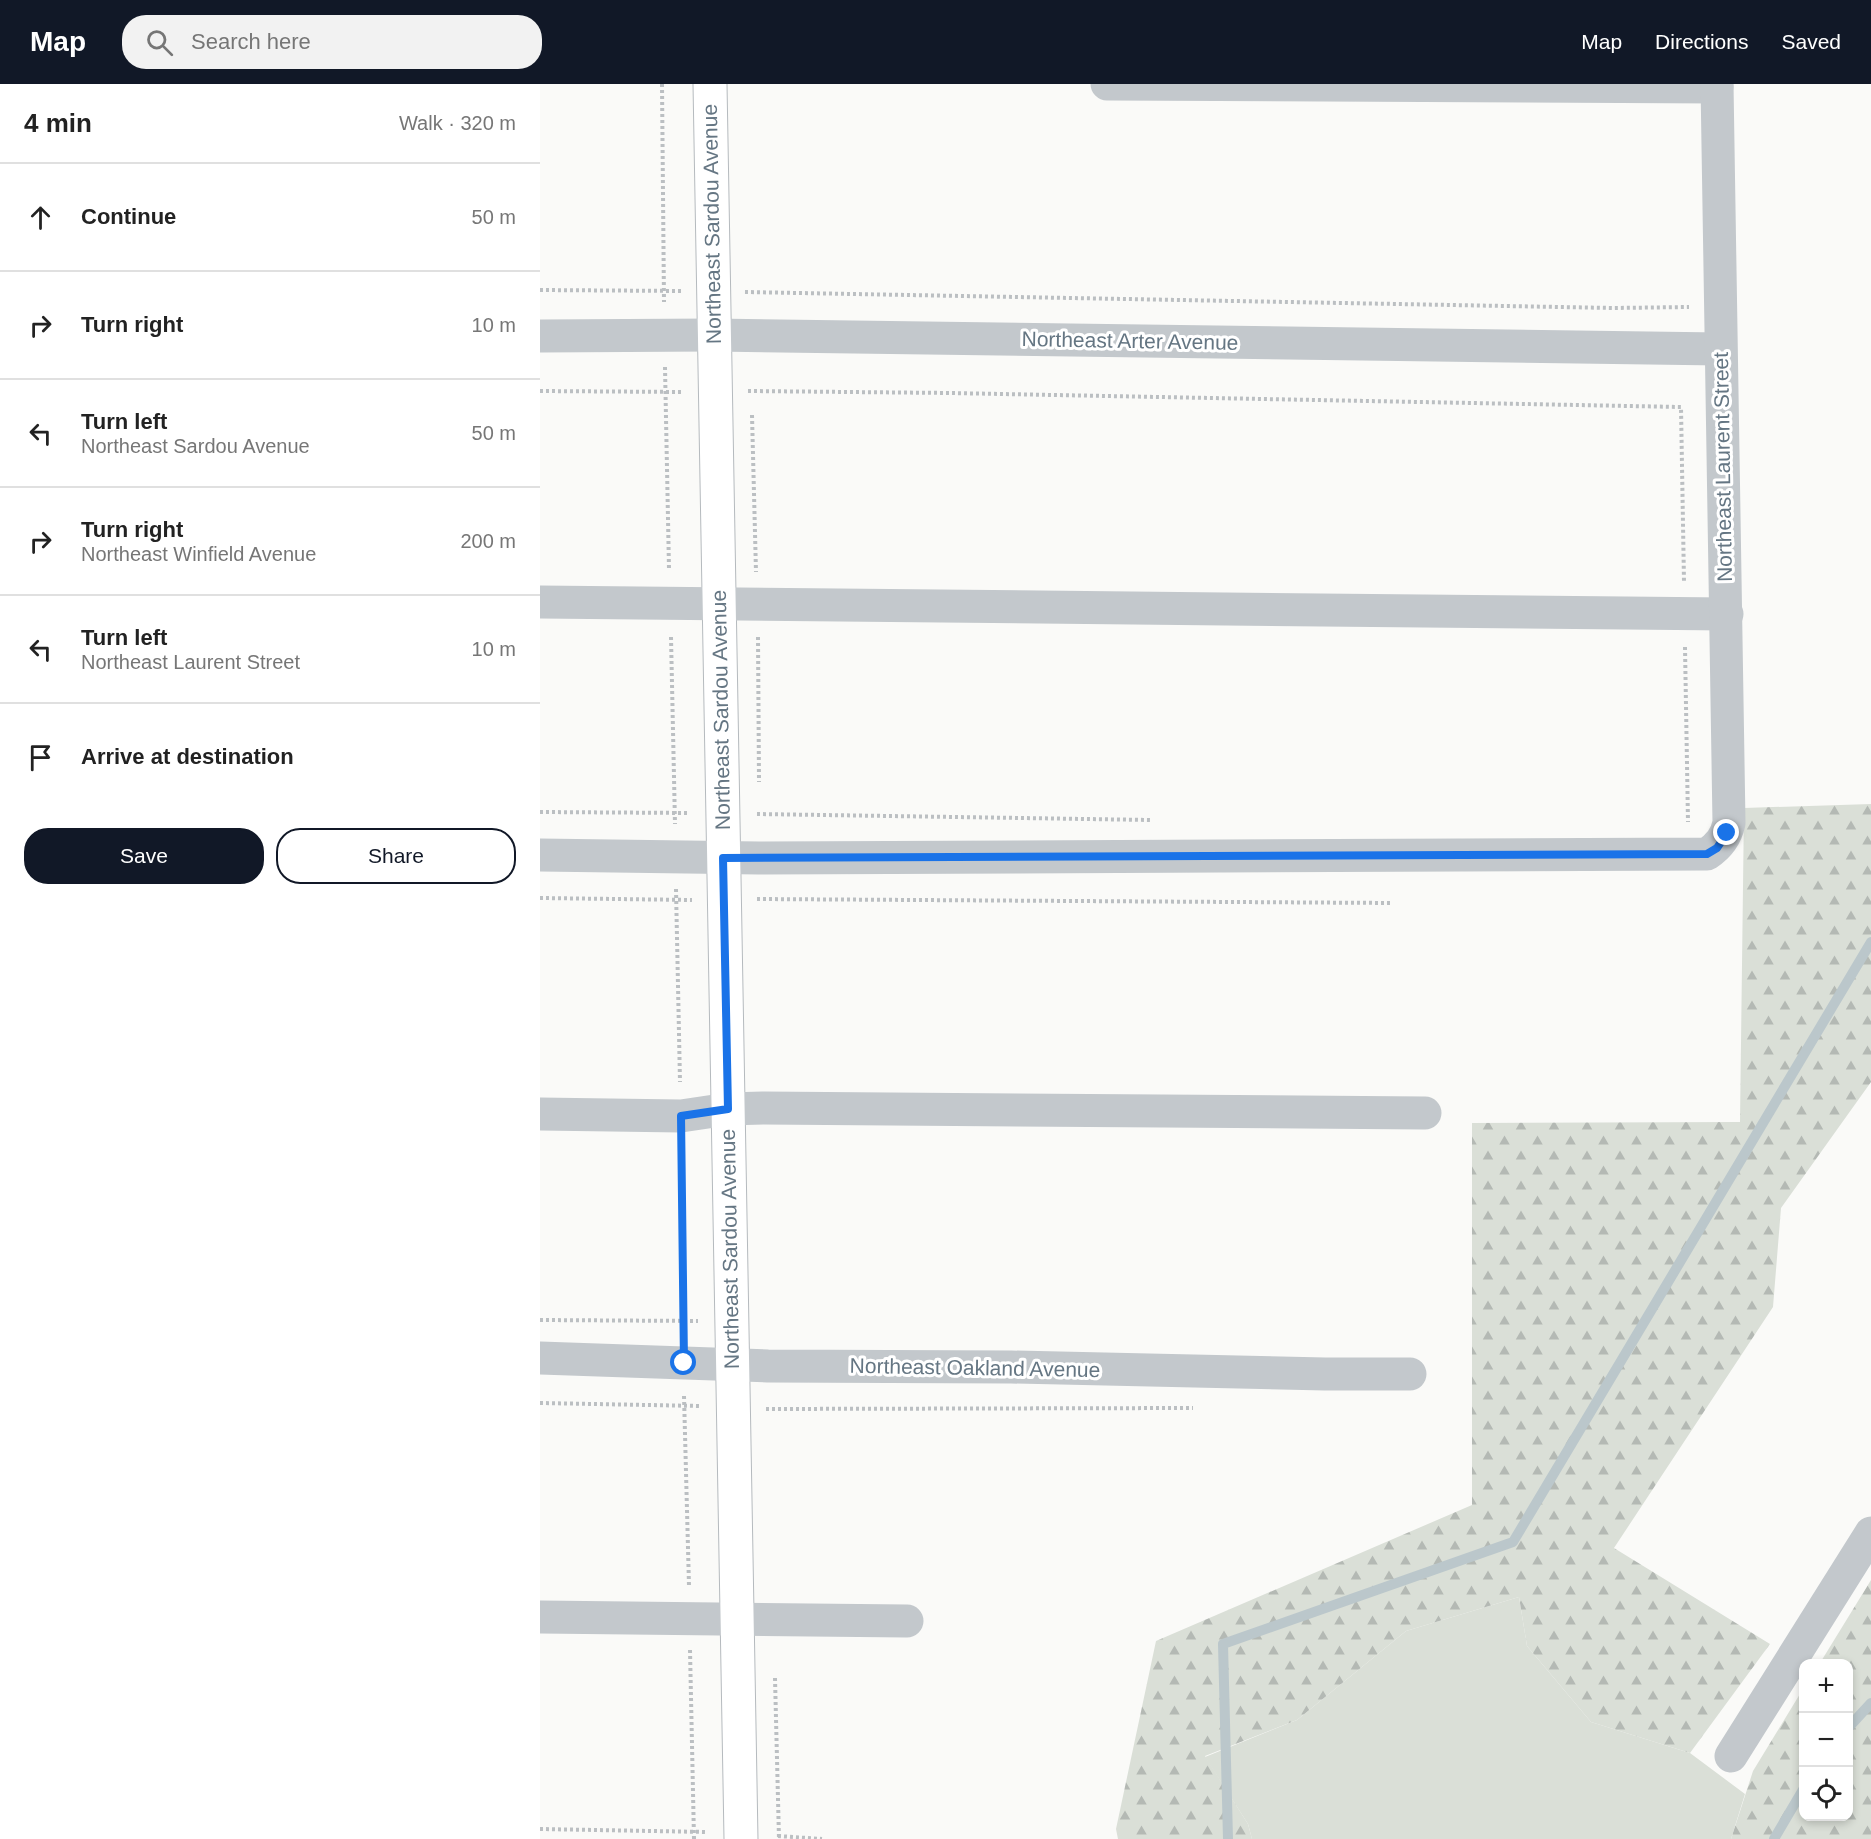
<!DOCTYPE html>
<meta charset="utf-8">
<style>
:root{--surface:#fff;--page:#f2f2f2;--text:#222;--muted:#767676;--line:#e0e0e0;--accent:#111827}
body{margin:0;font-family:Helvetica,sans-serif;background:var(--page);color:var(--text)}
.controls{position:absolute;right:18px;bottom:18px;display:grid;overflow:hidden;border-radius:12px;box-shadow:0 3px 9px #0003}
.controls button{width:54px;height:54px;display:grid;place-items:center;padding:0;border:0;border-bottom:2px solid var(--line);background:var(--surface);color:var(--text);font:30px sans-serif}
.stop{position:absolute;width:18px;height:18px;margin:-14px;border:4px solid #1a73e8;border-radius:50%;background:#fff}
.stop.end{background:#1a73e8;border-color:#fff;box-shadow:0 2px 6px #0008}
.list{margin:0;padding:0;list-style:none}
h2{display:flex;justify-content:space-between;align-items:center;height:78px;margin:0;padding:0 24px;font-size:26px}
h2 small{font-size:20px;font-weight:400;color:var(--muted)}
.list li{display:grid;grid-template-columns:39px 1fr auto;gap:18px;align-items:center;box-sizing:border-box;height:108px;padding:0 24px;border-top:2px solid var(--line)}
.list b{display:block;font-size:22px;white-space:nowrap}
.list p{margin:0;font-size:20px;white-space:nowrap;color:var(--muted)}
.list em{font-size:20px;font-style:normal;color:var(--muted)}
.actions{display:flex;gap:12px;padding:18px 24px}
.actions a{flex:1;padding:14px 0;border:2px solid var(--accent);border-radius:24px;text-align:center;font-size:21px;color:var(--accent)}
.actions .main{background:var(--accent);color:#fff}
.icon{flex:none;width:33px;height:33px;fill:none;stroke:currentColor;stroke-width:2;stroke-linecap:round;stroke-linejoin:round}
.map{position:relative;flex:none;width:1331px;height:1755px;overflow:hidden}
header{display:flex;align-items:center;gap:36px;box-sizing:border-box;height:84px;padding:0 30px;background:var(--accent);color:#fff}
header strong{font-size:28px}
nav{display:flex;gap:33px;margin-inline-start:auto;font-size:21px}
.search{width:420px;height:54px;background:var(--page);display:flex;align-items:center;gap:15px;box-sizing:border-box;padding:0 21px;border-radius:24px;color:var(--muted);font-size:22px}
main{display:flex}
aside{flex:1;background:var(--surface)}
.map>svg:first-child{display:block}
.grass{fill:#dadfd7}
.forest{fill:url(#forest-firs)}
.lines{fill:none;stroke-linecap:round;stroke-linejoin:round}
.stream{stroke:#bbc7cb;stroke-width:10}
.major-casing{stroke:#b5babe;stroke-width:35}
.path{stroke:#bbbfc2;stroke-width:4;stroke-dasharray:3 3;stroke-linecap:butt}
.minor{stroke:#c3c8cc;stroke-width:33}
.major{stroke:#fff;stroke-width:33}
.route{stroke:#1a73e8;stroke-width:8}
.labels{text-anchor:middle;stroke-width:6;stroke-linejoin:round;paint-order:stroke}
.street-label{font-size:21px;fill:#657683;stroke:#fff}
</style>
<header>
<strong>Map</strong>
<div class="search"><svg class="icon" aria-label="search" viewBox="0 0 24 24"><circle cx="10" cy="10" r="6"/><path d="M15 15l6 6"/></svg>Search here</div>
<nav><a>Map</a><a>Directions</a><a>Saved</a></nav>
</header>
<main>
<aside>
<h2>4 min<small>Walk · 320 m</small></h2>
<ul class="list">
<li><svg class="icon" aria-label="ahead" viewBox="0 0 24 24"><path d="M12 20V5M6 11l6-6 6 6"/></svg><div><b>Continue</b></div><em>50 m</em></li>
<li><svg class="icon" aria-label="right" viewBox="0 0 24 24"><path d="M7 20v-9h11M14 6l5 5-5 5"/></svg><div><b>Turn right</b></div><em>10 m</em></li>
<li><svg class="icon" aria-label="left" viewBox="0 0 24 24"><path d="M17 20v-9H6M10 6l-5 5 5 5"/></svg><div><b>Turn left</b><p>Northeast Sardou Avenue</p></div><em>50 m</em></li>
<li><svg class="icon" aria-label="right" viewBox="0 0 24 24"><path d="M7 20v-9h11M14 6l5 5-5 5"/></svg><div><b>Turn right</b><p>Northeast Winfield Avenue</p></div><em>200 m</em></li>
<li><svg class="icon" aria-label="left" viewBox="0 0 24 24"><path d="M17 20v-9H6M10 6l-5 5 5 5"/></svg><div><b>Turn left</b><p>Northeast Laurent Street</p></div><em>10 m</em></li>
<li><svg class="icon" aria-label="arrive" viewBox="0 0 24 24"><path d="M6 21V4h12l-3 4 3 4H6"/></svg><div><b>Arrive at destination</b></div></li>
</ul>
<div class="actions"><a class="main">Save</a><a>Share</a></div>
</aside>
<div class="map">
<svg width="1331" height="1755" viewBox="0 0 1331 1755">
<defs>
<pattern id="forest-firs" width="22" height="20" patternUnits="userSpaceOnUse" patternTransform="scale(1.5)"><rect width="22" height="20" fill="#dadfd7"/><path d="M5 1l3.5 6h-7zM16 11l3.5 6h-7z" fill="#b4b9b4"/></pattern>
</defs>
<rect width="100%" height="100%" fill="#fafaf8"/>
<!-- grass -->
<path class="grass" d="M979 1513 987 1562 1051 1638 1150 1669 1205 1710 1191 1755H712L708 1740 665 1673 757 1636 866 1547Z"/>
<!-- forest -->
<g class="forest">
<path d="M1331 720V998L1241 1124 1233 1223 1074 1464 1230 1560 1150 1669 1051 1638 987 1562 979 1513 866 1547 757 1636 665 1672 708 1740 712 1755H578L576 1745 616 1557 932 1421V1039L1200 1038 1204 724Z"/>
<path d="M1331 1496V1755H1191L1213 1687 1263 1605 1264 1732H1308V1580L1280 1579Z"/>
</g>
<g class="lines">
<!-- stream -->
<g class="stream">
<path d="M1308 1644 1331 1619"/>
<path d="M688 1755 683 1560 973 1458 1331 858"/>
<path d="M1234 1755 1264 1704"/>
</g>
<!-- major casing -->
<g class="major-casing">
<path id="major" d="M170 0 201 1755"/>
</g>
<!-- path -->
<g class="path">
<path d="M122 0 124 218"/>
<path d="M0 206 141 207"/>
<path d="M205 208 1074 224 1149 223"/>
<path d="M125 283 129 485"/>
<path d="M0 307 143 308"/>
<path d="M208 307 410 309 1141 323 1144 498"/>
<path d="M212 331 216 488"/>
<path d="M131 553 135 740"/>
<path d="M218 553 219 698"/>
<path d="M1145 563 1148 738"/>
<path d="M0 728 150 729"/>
<path d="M217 730 612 736"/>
<path d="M136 805 140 998"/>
<path d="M0 814 152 816"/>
<path d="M217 815 852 819"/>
<path d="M141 1066 144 1247"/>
<path d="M0 1236 158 1237"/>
<path d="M144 1312 149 1502"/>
<path d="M0 1319 161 1322"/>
<path d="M226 1325 653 1324"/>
<path d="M150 1566 154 1755"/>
<path d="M235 1594 239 1755"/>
<path d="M0 1745 167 1748"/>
<path d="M238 1752 282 1755"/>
</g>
<!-- minor -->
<g class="minor">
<path d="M567 0 1177 3"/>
<path d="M0 252 173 251 1180 265"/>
<path d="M0 518 1187 530"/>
<path d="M0 771 219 774 1167 770C1179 762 1186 753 1189 739L1177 0"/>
<path d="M0 1030 141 1032 188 1025 223 1024 885 1029"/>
<path d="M0 1274 228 1282 471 1283 785 1290H870"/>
<path d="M0 1533 367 1537"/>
<path d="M1191 1672 1331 1449"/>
</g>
<!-- major -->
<use href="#major" class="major"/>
</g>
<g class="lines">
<!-- route -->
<path class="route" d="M144 1279 141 1032 188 1025 183 774 1167 770 1177 764 1187 749"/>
</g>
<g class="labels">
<!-- street labels -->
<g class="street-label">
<text transform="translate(172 140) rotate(-91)" y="7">Northeast Sardou Avenue</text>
<text transform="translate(590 257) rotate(1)" y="7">Northeast Arter Avenue</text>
<text transform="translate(1183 383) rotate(-91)" y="7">Northeast Laurent Street</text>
<text transform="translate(181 626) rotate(-91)" y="7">Northeast Sardou Avenue</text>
<text transform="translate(190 1165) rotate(-91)" y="7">Northeast Sardou Avenue</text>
<text transform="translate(435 1284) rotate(1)" y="7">Northeast Oakland Avenue</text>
</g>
</g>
</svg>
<div class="controls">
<button>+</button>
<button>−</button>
<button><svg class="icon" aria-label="locate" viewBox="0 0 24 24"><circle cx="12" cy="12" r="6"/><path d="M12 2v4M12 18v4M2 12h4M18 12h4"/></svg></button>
</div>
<div class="stop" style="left:144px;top:1279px"></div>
<div class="stop end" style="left:1187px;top:749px"></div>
</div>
</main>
